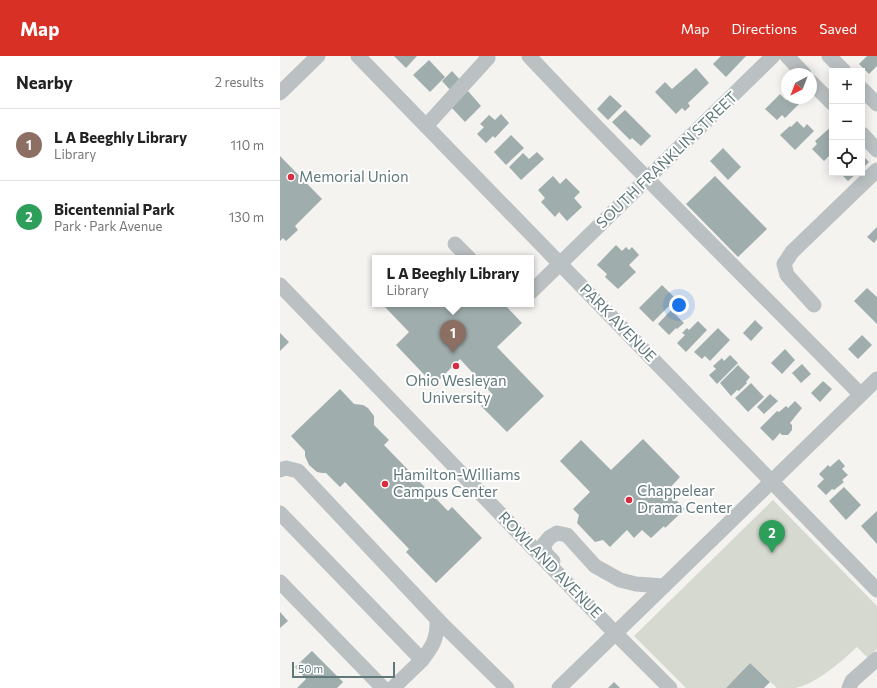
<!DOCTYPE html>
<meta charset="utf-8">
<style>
:root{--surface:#fff;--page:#f2f2f2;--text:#222;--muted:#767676;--line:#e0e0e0;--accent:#d93025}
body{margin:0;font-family:Commissioner,sans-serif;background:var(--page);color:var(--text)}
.controls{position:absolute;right:12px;top:12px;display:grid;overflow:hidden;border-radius:0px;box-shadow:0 2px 10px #0003}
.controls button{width:36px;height:36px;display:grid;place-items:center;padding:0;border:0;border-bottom:1px solid var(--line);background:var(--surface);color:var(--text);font:20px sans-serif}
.compass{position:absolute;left:501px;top:12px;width:36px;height:36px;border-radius:50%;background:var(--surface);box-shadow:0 2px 10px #0003;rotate:222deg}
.scale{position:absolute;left:12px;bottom:10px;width:103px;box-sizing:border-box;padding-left:4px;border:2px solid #61787a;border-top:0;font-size:11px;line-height:14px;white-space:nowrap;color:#61787a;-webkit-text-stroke:3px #fff;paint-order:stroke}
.you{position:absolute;left:399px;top:249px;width:14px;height:14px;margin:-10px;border:3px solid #fff;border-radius:50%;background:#1a73e8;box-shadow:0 0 0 6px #1a73e833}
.badge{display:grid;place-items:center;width:26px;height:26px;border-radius:50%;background:var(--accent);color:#fff;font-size:13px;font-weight:700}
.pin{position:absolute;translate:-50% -33px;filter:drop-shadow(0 1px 2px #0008)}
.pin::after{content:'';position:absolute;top:21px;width:14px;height:12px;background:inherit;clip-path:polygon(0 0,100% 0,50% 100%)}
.popup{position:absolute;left:92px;top:199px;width:162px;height:52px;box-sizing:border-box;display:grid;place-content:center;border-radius:0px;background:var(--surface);filter:drop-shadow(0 1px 3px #0005);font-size:13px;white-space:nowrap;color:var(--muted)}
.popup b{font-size:15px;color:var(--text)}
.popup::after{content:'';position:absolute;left:50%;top:100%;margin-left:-8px;border:8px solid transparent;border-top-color:var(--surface)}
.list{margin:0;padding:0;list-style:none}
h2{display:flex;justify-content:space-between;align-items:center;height:52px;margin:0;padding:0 16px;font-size:17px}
h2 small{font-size:13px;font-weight:400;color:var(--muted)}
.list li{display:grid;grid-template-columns:26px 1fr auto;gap:12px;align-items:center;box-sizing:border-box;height:72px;padding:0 16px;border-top:1px solid var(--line)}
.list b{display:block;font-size:15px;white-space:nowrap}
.list p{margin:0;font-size:13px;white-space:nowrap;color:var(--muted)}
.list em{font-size:13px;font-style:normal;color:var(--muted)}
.icon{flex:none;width:22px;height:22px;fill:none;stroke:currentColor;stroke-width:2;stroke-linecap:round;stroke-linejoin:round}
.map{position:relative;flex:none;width:597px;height:632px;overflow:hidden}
header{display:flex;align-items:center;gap:24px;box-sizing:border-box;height:56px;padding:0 20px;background:var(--accent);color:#fff}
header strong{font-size:19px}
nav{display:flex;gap:22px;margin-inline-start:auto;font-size:14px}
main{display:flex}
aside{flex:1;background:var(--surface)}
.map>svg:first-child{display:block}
.green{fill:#d6d9d0}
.building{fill:#a0adad}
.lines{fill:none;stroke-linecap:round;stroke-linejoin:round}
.minor{stroke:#bbc1c2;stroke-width:15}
.poi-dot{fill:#d72d40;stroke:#fff;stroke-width:1.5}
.labels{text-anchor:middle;stroke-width:4;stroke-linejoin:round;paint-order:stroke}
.street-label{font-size:15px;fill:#61787a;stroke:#fff}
.poi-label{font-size:15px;fill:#61787a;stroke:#fff;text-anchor:start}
</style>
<header>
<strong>Map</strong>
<nav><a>Map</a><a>Directions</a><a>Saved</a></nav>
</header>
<main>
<aside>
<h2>Nearby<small>2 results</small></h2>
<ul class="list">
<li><span class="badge" style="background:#8d6e63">1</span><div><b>L A Beeghly Library</b><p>Library</p></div><em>110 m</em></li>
<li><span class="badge" style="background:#2e9e5b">2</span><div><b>Bicentennial Park</b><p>Park · Park Avenue</p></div><em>130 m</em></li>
</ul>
</aside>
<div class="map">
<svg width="597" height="632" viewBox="0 0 597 632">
<rect width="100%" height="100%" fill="#f4f3f0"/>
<!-- green -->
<path class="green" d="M493 444 597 550V593L588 602 577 591C562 605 536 628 515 632 510 632 503 632 497 632L470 607 446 632H406L354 580Z"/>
<!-- building -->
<g class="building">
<path d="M114 0H137L126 12Z"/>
<path d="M441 0H466L446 21 433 8Z"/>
<path d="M587 0H597V10L589 18 579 8Z"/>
<path d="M149 4 165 21 150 36 133 19Z"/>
<path d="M416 12 429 27 408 47 410 50 405 55 402 52 396 58 375 36 385 26 392 33Z"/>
<path d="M172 15 182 26 172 36 162 25Z"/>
<path d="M188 35 201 50 185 66 171 51Z"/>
<path d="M500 38 506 44 509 42H516L521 46 505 62 502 59 497 64 485 53Z"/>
<path d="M330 39 342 50 328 64 317 53Z"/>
<path d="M345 54 371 80 361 90 352 82 350 84 332 66Z"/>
<path d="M221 58 229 67 215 82 213 80 206 87 197 78 204 71 200 68 209 59 215 64Z"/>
<path d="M517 65 524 72 527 68 534 75 515 94 500 79 510 70 511 71Z"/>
<path d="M552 70V97L544 105 532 93 537 88 535 85Z"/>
<path d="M231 79 244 92 226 109 214 96Z"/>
<path d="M443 92 461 111 448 124 430 105Z"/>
<path d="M257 96 264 103 241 124 229 111 243 97 249 103Z"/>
<path d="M582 99 589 106 582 113Z"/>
<path d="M0 100 42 143 15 170 18 174 6 185 3 182 0 185Z"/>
<path d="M560 117H577L568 125Z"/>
<path d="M273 120 280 128 286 122 300 136 294 142 302 151 287 165 279 156 275 161 261 146 265 142 258 134Z"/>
<path d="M435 120 487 173 458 201 406 148Z"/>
<path d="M597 171V183L594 187 587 181Z"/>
<path d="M336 189 342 195 346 191 349 194 352 191 359 199 349 209 356 216 338 233 325 221 327 218 317 209Z"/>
<path d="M382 229 396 243 373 266 359 252Z"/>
<path d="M587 232 597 241V268L574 245Z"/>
<path d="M106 248H224L242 267 217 291 264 340 227 376 201 350 213 339 180 303 154 329 116 289 129 276 104 250Z"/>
<path d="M391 254 404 267 397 273 396 272 389 279 378 268Z"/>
<path d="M475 264 483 272 471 285 463 277Z"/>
<path d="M418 265 427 274 406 296 397 287 405 279 402 277 407 272 409 274Z"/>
<path d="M438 272 450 284 430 305 425 300 422 303 414 296Z"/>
<path d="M0 277 9 286 0 295Z"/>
<path d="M582 279 592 289 578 303 568 293Z"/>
<path d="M505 293 515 304 502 318 491 307Z"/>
<path d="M450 299 458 307 437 328 429 319 436 313 433 310 442 302 444 305Z"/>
<path d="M522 308 531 318 521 327 512 317Z"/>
<path d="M458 309 470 321 466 326 467 327 459 335 457 334 451 340 440 327Z"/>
<path d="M543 325 552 333 540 346 531 337Z"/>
<path d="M471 327 484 341 468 356 455 342Z"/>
<path d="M60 333 74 348 83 349 88 352 94 360V369L109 384 104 389 168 455 172 451 202 482 156 527 126 496 129 493 65 426 60 431 46 417H42L37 416 29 409 25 400V395L11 380Z"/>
<path d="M490 338 498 345 484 358 477 351Z"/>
<path d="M515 345 522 352 510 367 512 369V374L508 379H502L500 377 493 385 480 372 497 355 499 356 506 350 508 352Z"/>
<path d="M363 383 400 421 387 435 405 453 385 472 384 470 371 482 362 474 354 482 347 474 330 491 323 484 315 486 297 467 299 459 293 453 310 436 280 405 301 384 331 414Z"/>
<path d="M559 403 565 410 562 413 568 419 562 424 564 426 554 434 552 433 546 439 537 430 544 423 539 418 548 409 550 411Z"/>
<path d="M564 431 581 449 566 464 549 445Z"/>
<path d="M597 455V488L581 470Z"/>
<path d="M0 556 8 565 0 572Z"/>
<path d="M32 595 63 626 57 632H17L26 623 15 611Z"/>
<path d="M470 607 490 626 484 632H446Z"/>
<path d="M334 626 340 632H328Z"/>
</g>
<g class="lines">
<!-- minor -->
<g class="minor">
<path d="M78 0 597 534"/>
<path d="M249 0C357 115 470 226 580 338"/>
<path d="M507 0 524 18"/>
<path d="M549 0 564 15"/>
<path d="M531 26 552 47"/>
<path d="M582 33 597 48"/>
<path d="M0 37 38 0"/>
<path d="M146 70 208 2 206 0"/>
<path d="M582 78 597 94"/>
<path d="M175 188 189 202"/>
<path d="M0 229 335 577 390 632"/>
<path d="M251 236 493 0"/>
<path d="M534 249 507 219 504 208 512 196 597 114"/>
<path d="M0 414 6 412 18 415 159 565 227 632"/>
<path d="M0 457 142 604 113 632"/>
<path d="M273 505 265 497 264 488 270 481 277 477 287 479 315 510 340 524 356 528 384 530"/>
<path d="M0 526 103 632"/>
<path d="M142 604C152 591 157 584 157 567L159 565"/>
<path d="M279 632 597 323"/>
<path d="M569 632 572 625 597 603"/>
</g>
</g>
<!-- markers -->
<g class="poi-dot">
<circle cx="11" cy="121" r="4"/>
<circle cx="176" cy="310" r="4"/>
<circle cx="105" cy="428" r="4"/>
<circle cx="349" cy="444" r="4"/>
</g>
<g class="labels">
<!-- street labels -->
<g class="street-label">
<text transform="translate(387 104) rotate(-44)" y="5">SOUTH FRANKLIN STREET</text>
<text transform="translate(338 267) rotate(46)" y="5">PARK AVENUE</text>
<text transform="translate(270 509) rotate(46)" y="5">ROWLAND AVENUE</text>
</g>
<!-- poi labels -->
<g class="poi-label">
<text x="19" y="126">Memorial Union</text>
<text x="176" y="330" text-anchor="middle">Ohio Wesleyan<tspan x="176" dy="17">University</tspan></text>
<text x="113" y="424">Hamilton-Williams<tspan x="113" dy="17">Campus Center</tspan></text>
<text x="357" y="440">Chappelear<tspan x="357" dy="17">Drama Center</tspan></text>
</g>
</g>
</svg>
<div class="controls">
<button>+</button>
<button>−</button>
<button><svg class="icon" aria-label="locate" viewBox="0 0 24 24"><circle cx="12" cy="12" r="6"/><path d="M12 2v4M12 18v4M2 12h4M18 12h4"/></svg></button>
</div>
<svg class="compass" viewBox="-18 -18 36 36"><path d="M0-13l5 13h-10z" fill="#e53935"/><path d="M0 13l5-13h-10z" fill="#767676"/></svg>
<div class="scale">50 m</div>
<div class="you"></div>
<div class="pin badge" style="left:173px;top:297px;background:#8d6e63">1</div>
<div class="popup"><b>L A Beeghly Library</b>Library</div>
<div class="pin badge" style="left:492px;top:497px;background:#2e9e5b">2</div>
</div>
</main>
